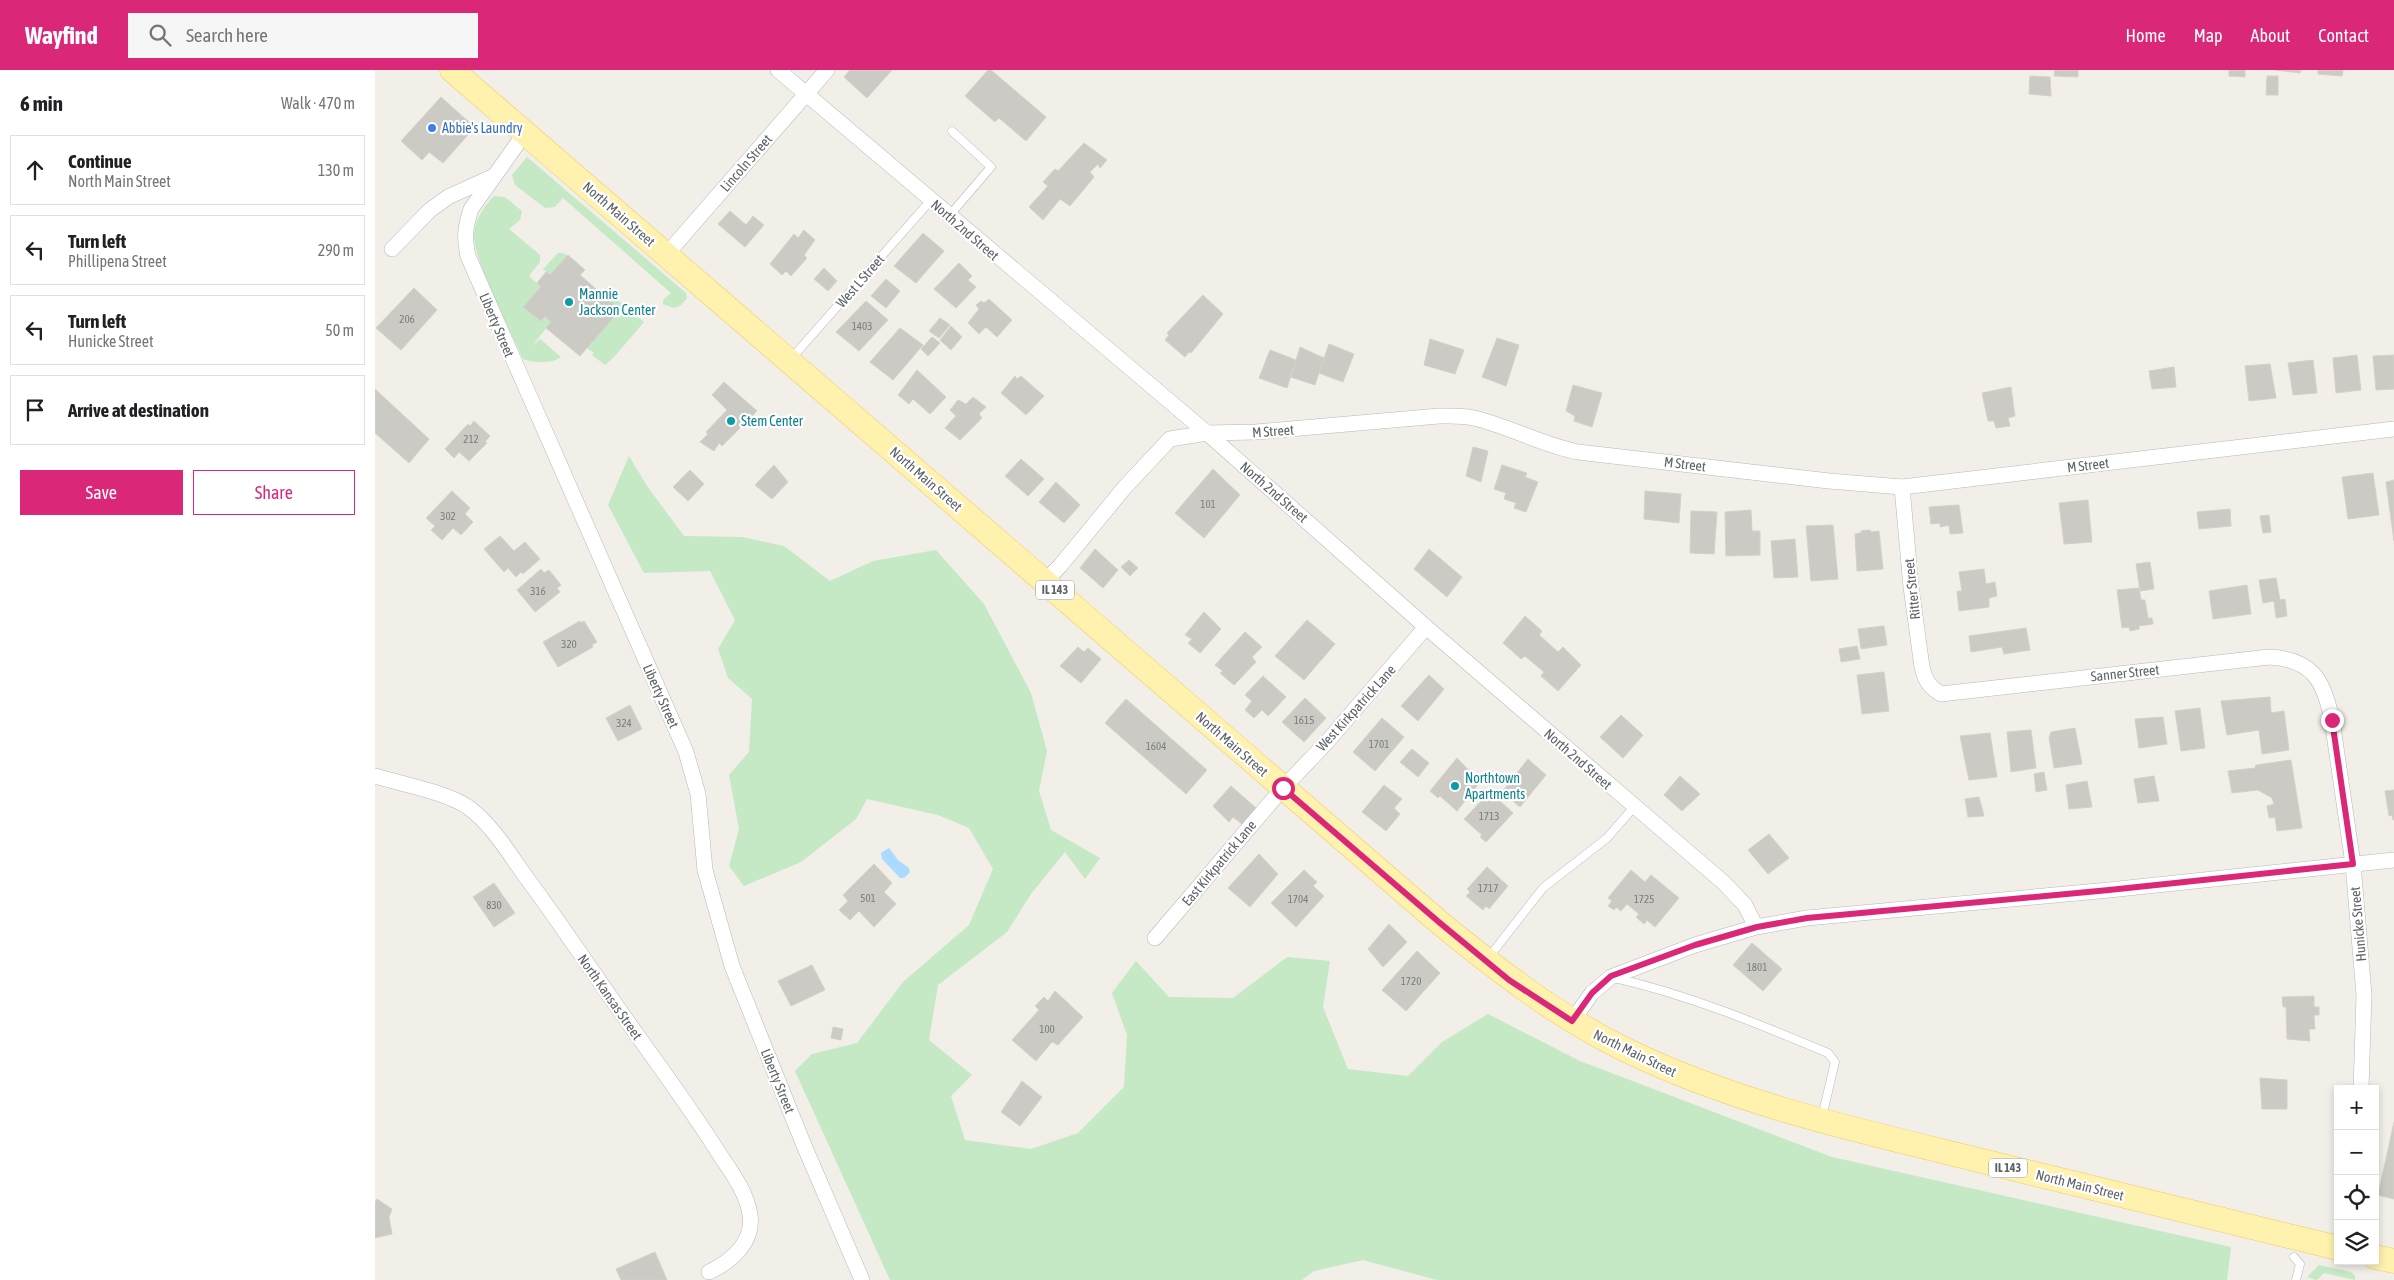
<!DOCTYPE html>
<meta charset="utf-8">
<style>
:root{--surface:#fff;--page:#f6f6f6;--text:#202124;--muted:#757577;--line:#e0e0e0;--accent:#db2777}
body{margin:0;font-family:"Asap Condensed",sans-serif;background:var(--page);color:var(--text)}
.controls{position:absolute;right:15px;bottom:15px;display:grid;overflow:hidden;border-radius:0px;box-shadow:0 2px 8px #0003}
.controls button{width:45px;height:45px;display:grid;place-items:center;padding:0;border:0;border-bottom:1px solid var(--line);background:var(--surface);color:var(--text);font:25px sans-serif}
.stop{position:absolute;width:15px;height:15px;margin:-11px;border:4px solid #db2777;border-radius:50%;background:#fff}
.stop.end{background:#db2777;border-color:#fff;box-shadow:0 1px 5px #0008}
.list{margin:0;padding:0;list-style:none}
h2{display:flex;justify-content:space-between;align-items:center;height:65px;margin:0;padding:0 20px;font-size:21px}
h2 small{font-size:16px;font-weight:400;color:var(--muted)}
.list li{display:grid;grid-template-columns:32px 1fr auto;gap:15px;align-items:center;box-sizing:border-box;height:70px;margin:0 10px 10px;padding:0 10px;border:1px solid var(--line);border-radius:0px}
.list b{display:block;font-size:19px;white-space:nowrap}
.list p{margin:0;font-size:16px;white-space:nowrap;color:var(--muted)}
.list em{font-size:16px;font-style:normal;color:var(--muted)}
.actions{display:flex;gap:10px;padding:15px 20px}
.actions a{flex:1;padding:11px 0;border:1px solid var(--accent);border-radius:0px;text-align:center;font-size:18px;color:var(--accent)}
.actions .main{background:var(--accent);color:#fff}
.icon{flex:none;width:28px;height:28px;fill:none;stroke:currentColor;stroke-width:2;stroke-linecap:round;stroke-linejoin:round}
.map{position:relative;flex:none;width:2019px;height:1210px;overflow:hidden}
header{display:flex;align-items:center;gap:30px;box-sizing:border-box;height:70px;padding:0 25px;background:var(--accent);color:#fff}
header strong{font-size:24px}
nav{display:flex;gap:28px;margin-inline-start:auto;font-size:18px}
.search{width:350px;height:45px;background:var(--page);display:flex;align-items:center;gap:12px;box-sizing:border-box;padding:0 18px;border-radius:0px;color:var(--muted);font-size:19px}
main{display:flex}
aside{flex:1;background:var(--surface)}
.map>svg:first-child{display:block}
.green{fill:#c5e8c5}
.water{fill:#aadaff}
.building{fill:#cccac5;stroke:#d6d1c6}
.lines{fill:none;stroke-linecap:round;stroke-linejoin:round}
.service-casing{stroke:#b5b8bc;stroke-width:9}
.minor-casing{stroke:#b5b8bc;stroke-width:16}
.primary-casing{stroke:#f2c960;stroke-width:25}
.service{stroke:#fff;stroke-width:8}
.minor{stroke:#fff;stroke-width:15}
.primary{stroke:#fff2af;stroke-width:24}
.route{stroke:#db2777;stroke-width:6}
.shop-dot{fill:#3f7fe0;stroke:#fff;stroke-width:2}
.culture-dot{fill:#0f9aa8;stroke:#fff;stroke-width:2}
.labels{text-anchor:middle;stroke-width:4.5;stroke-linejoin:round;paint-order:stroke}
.number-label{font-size:11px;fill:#7a7d7f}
.shield{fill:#fff;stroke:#8f9295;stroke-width:1}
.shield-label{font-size:12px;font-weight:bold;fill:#5f6368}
.shop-label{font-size:14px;fill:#366cbe;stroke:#fff;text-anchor:start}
.street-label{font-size:14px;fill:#5f6368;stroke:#fff}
.culture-label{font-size:14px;fill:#0d838f;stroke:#fff;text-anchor:start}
</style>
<header>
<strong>Wayfind</strong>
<div class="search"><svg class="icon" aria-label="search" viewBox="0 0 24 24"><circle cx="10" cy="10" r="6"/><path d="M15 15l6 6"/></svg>Search here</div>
<nav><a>Home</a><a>Map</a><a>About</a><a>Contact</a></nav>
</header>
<main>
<aside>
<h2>6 min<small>Walk · 470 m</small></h2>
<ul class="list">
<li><svg class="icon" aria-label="ahead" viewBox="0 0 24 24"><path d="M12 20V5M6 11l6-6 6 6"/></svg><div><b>Continue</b><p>North Main Street</p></div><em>130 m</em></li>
<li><svg class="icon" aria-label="left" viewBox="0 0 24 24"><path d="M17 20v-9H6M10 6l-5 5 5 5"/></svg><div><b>Turn left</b><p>Phillipena Street</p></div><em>290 m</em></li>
<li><svg class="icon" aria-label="left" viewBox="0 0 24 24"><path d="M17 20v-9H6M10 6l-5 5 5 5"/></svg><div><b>Turn left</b><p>Hunicke Street</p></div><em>50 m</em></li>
<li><svg class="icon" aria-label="arrive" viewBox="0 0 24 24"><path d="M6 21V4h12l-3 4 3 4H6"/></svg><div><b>Arrive at destination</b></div></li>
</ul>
<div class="actions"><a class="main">Save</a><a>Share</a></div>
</aside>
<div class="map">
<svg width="2019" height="1210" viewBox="0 0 2019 1210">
<rect width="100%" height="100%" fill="#f1efe8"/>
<!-- green -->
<g class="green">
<path d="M152 87 311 223 312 228 306 235 299 238 288 234V230L296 223 188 128 180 137 170 138 140 115 137 105Z"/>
<path d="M119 126 130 127 147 141 145 150 134 159 165 185V192L154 206 166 217 148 237 166 251 170 246 176 252 157 276 165 269 186 287C177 294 158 293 148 289 136 262 97 188 99 163 101 147 109 137 119 126Z"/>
<path d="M183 183H188L193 186 175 205 168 199Z"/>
<path d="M234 223 269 252 239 287 230 295 217 285 219 283 212 278 245 240 230 227Z"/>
<path d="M254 386 272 416 309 466 367 467 409 476 455 511 498 491 561 480 609 534 656 623 672 681 664 721 676 760 725 788 710 809 690 782 656 824 632 862 563 915 554 970 597 1005 576 1026 590 1070 656 1079 703 1063 749 1017 752 965 737 923 761 891 794 927 858 928 912 887 955 891 948 937 973 999 1033 1006 1067 972 1113 944 1205 991 1457 1087 1856 1177 1852 1210H1062L988 1190 939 1201 927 1210H515L420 1001 437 984 482 973 528 912 594 855 618 799 594 758 563 745 492 729 481 749 426 792 369 816 354 796 364 759 354 705 374 682 377 629 353 608 343 579 360 550 335 501 269 503 233 435Z"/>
<path d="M1944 1195 1976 1202 1980 1206V1210L1949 1203 1942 1210 1932 1207Z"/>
</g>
<!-- water -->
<path class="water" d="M514 778 523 790 534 798 535 802 529 808H525L507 789 506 783Z"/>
<!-- building -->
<g class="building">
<path d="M475 0H517L492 28 469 7Z"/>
<path d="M613 0H616L671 47 651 71 624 48 620 52 590 26Z"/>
<path d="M1680 0H1703V7L1679 6Z"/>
<path d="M1854 0H1870V7L1854 6Z"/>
<path d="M1900 0H1926L1925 3Z"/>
<path d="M1943 0H1968L1967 6 1943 4Z"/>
<path d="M1655 6 1675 7 1676 26 1654 24Z"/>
<path d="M1892 6H1903V25H1891Z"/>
<path d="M66 27 87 46 47 90 26 71Z"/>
<path d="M87 46 100 57 68 93 54 82Z"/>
<path d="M709 73 732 90 725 98 723 94 715 102 719 107 695 136 685 129 668 150 654 137 673 116 668 112 680 99 683 101Z"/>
<path d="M355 141 371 155 378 146 389 155 370 177 343 154Z"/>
<path d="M429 160 440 170 429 185 432 188 416 206 411 201 407 205 395 194 419 164 423 168Z"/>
<path d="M548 163 569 181 541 213 519 196Z"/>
<path d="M193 185 210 200 205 205 245 240 205 286 171 258 176 252 170 246 166 251 148 237 166 217 162 213 171 202 175 205Z"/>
<path d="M584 193 597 206 593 210 601 217 581 238 559 219Z"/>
<path d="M449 198 462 211 453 221 439 209Z"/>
<path d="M511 209 525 221 511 238 496 226Z"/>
<path d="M39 218 62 240 26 280 1 258Z"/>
<path d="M828 225 848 244 816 283 814 282 810 287 790 270 794 265 792 263Z"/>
<path d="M614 229 637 250 622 267 611 257 604 264 593 253 604 239 601 235 606 231 609 233Z"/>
<path d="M491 231 513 250 484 281 461 262Z"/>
<path d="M565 248 575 255 564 268 554 261Z"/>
<path d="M576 256 587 267 576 280 565 270Z"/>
<path d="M525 258 548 275 518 310 495 292Z"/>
<path d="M557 267 565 273 553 286 546 279Z"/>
<path d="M1122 268 1144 275 1131 316 1107 307Z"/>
<path d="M1055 269 1089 280 1080 304 1049 295Z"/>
<path d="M954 274 979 284 968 312 944 303Z"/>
<path d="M925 277 949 288 940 315 916 307Z"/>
<path d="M895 280 921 290 912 318 884 308Z"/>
<path d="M1982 285 1986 320 1961 323 1958 288Z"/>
<path d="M2019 285V319L2001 320 1998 286Z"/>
<path d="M1938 290 1942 323 1918 325 1913 293Z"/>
<path d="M1895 294 1901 328 1874 331 1870 296Z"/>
<path d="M1799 297 1801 317 1777 319 1774 301Z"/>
<path d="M542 300 571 327 555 344 538 329 534 334 523 325Z"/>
<path d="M640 306 642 309 646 306 669 326 651 345 626 323Z"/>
<path d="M349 312 382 341 347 376 344 373 339 381 325 372 333 364 331 362 352 340 337 325Z"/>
<path d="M1198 315 1227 323 1217 357 1199 351 1200 346 1191 341Z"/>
<path d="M1636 317 1640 346 1633 348 1635 356 1621 358 1619 351H1613L1607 323Z"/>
<path d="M0 319 54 369 34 393 0 363Z"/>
<path d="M598 327 611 337 604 344 607 348 585 370 570 358 581 346 575 340 583 330 591 334Z"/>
<path d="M99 351 115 366 110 372 112 373 94 391 84 382 79 388 70 379 93 354 95 356Z"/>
<path d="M1098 377 1113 381 1106 412 1091 406Z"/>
<path d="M646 389 669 409 653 426 630 406Z"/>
<path d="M399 395 413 412 397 429 380 415Z"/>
<path d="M1127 395 1152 403 1150 407 1163 412 1151 442 1139 438 1141 433 1129 429 1131 423 1119 419Z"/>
<path d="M838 399 865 425 829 468 800 443Z"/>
<path d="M315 400 329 414 313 431 298 417Z"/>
<path d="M1998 403 2004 445 1973 449 1967 407Z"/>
<path d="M2019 410V471L2011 412Z"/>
<path d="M681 412 705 435 689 453 664 432Z"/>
<path d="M77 421 95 438 90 444 98 452 86 465 78 458 67 470 56 460 60 456 51 448Z"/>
<path d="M1270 421 1306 424 1304 453 1269 449Z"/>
<path d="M1713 430 1717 472 1689 474 1684 433Z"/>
<path d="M1584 435 1588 463 1575 464 1574 455 1565 457V453L1556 454 1554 437Z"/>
<path d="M1855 439 1856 456 1824 459 1822 442Z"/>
<path d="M1376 440 1377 461H1385V485L1351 486 1350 442Z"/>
<path d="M1316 441 1342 442 1339 484 1315 483Z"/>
<path d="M1894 445 1896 462 1888 463 1885 446Z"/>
<path d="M1458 455 1463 509 1436 511 1431 456Z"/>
<path d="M1495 460 1496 462 1504 461 1508 499 1482 501 1480 464 1486 463V461Z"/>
<path d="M125 466 139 481 150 472 165 489 148 504 146 502 141 507 133 498 129 502 109 479Z"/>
<path d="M1420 469 1423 507 1399 508 1396 471Z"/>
<path d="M720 479 743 500 728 518 705 498Z"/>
<path d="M1054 479 1087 507 1072 527 1039 499Z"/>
<path d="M754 490 763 498 755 506 746 497Z"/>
<path d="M1775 492 1779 519 1765 521 1761 494Z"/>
<path d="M166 499 169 503 174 500 186 515 182 518 185 522 160 542 142 520Z"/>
<path d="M1609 499 1611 514 1620 512 1622 526 1614 528V537L1584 541 1582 521H1587L1584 502Z"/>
<path d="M1901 508 1905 530 1910 529 1912 546 1901 548 1899 531 1888 533 1884 510Z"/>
<path d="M1872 515 1876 544 1838 549 1834 521Z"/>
<path d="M1764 518 1766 530H1770L1773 548H1777L1778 554 1764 556V559L1755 561 1754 557 1747 558 1742 520Z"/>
<path d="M829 542 846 559 825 583 813 573 817 569 810 565Z"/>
<path d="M1150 546 1167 561 1164 565 1183 582 1188 577 1206 595 1183 621 1166 606 1169 602 1150 586 1146 589 1128 573Z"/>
<path d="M932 550 960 574 929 610 900 586Z"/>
<path d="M205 551 206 553 209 551 222 572 217 575 218 577 183 597 168 572Z"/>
<path d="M1509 556 1512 575 1486 579 1483 559Z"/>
<path d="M1651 558 1655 580 1629 584 1627 577 1596 582 1594 566Z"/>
<path d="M870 562 887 577 877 587 881 592 859 615 845 603 848 601 840 595Z"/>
<path d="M1482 576 1485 589 1466 592 1464 579Z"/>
<path d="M703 577 709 582 713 578 726 589 706 613 685 596Z"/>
<path d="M1509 602 1514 641 1487 644 1482 605Z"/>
<path d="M1054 605 1069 619 1043 651 1026 636Z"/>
<path d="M888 606 911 627 893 646 887 640 879 648 870 640 877 631 870 625Z"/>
<path d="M1895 627 1896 643 1909 641 1914 680 1887 684 1884 660 1852 665 1846 631Z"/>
<path d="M930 628 951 648 929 672 907 652Z"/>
<path d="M751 629 832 700 811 724 730 653Z"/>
<path d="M255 635 267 659 243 671 231 648Z"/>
<path d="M1825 638 1830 678 1806 681 1800 641Z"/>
<path d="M1246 645 1268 665 1248 688 1225 667Z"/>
<path d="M1788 647 1792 674 1764 678 1760 649Z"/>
<path d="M1007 648 1029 667 1000 701 978 682Z"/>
<path d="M1700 658 1707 694 1679 698 1674 668 1676 662Z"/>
<path d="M1656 660 1661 698 1636 702 1632 662Z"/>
<path d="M1615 663 1622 707 1594 710 1585 666Z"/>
<path d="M1037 679 1054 693 1043 707 1025 692Z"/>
<path d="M1082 688 1105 712 1082 741 1065 726 1063 728 1055 721Z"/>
<path d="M1153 689 1171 705 1145 737 1127 722Z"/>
<path d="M1916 690 1927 758 1902 761 1900 747 1894 748 1892 736 1899 734 1897 728 1883 720 1857 723 1853 701 1880 698 1881 695Z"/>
<path d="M1669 702 1672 720 1661 722 1659 704Z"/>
<path d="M1305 706 1325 724 1307 741 1289 725Z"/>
<path d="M1779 706 1784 731 1763 733 1759 709Z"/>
<path d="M1712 711 1717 737 1694 739 1691 715Z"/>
<path d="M1009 715 1027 729 1019 738 1025 744 1011 761 987 742Z"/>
<path d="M856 716 881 738 867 754 858 747 854 752 838 736Z"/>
<path d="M2019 720V750H2018L2017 745 2014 746 2010 721Z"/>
<path d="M1115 722 1138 743 1111 772 1105 767 1107 765 1089 749Z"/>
<path d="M1604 727 1609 746 1593 747 1590 729Z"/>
<path d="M1394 764 1414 788 1393 804 1373 780Z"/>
<path d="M884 784 903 804 875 837 853 818Z"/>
<path d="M499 794 517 813 509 822 521 834 499 857 484 841 475 850 464 840 473 831 468 825Z"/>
<path d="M1112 797 1133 816 1114 839 1111 836 1108 840 1091 826 1095 822 1092 819Z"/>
<path d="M929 800 942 812 938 816 949 826 921 857 896 833Z"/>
<path d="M1256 800 1270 812 1276 805 1304 828 1280 857 1272 850 1269 854 1261 847 1264 844 1252 834 1246 841 1241 837 1239 840 1233 836 1237 831 1233 828Z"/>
<path d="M119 813 140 843 119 857 98 827Z"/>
<path d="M1014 854 1032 872 1008 897 993 879Z"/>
<path d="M1377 873 1407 899 1388 921 1358 895Z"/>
<path d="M1042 881 1065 903 1031 941 1007 920Z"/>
<path d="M437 895 450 920 416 936 403 911Z"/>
<path d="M680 921 708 947 683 975 677 972 661 991 637 970 664 940 660 936 669 927 673 931Z"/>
<path d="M1939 926V937H1944V945H1939L1940 959H1934L1935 971 1912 969 1911 937H1908L1907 927Z"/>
<path d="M458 957 468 959 466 970 456 968Z"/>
<path d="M1885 1008 1912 1010V1039H1887Z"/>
<path d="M647 1011 667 1027 645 1056 626 1042Z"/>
<path d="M2019 1052V1129L2003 1125Z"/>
<path d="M2 1129 17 1139 14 1147 17 1164 0 1168V1132Z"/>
<path d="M280 1182 292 1210H246L241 1199Z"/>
</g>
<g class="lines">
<!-- service casing -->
<g class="service-casing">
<g id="service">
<path d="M574 146 616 97 577 61"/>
<path d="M415 290 556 130"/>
<path d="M1114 887 1168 818 1232 768 1259 737"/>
<path d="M1240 908C1314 925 1384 954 1453 983L1460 992 1447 1047"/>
<path d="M1919 1187 1925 1194 1921 1210"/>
</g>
</g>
<!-- minor casing -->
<g class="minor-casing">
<g id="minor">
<path d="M403 0 832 363 1051 557 1348 812 1370 835 1381 857"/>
<path d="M150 63 96 139C90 157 89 169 93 186L311 682 323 724 330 800 357 896 428 1073 487 1210"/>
<path d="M17 179 55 140 73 127 119 106"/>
<path d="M291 185 452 0"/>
<path d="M1527 417 1536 517 1547 597C1550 610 1554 617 1566 624L1894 587C1938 589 1949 611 1957 650L1978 794 1989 925 1986 1019"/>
<path d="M670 511 685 496 750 417 795 369 832 363 881 362 1064 346C1076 346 1090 345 1103 349 1137 358 1168 375 1203 382L1454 411 1527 417 2019 359"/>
<path d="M0 706C26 714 71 722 93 737 116 754 132 780 148 803 183 850 215 898 248 945 281 992 315 1037 345 1085 357 1103 372 1123 375 1145 379 1172 357 1191 334 1202"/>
<path d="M780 868 908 718 951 673 1051 557"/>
<path d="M1197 951 1217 923 1236 907 1320 875 1381 857 1432 848 1734 820 2019 790"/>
</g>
</g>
<!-- primary casing -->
<g class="primary-casing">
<g id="primary">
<path d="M77 0 1065 853C1124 901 1184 948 1253 981 1361 1033 1480 1060 1595 1088 1718 1118 1840 1148 1963 1178"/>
<path d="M2000 1187 2019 1191"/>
</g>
</g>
<!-- service -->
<use href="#service" class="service"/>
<!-- minor -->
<use href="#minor" class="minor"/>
<!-- primary -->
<use href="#primary" class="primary"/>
</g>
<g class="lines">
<!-- route -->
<path class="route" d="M908 718 1065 853 1134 910 1197 951 1217 923 1236 906 1320 875 1382 857 1432 848 1734 820 1978 794 1957 650"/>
</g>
<!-- markers -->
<circle class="shop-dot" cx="57" cy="58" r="5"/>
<g class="culture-dot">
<circle cx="194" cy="232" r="5"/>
<circle cx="356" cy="351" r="5"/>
<circle cx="1080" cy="716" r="5"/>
</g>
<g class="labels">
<!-- number labels -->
<g class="number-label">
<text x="32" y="253">206</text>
<text x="487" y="260">1403</text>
<text x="96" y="373">212</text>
<text x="833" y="438">101</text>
<text x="73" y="450">302</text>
<text x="163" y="525">316</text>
<text x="194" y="578">320</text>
<text x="929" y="654">1615</text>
<text x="249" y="657">324</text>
<text x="1004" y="678">1701</text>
<text x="781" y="680">1604</text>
<text x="1114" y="750">1713</text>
<text x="1113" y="822">1717</text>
<text x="493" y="832">501</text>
<text x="923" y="833">1704</text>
<text x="1269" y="833">1725</text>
<text x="119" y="839">830</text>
<text x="1382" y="901">1801</text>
<text x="1036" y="915">1720</text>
<text x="672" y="963">100</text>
</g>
<!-- shield labels -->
<g class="shield">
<rect x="661" y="510.5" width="38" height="19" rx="4"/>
<rect x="1614" y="1088.5" width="38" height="19" rx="4"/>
</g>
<g class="shield-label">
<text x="680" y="524">IL 143</text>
<text x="1633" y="1102">IL 143</text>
</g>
<!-- shop labels -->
<g class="shop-label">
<text x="67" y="63">Abbie's Laundry</text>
</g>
<!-- street labels -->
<g class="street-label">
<text transform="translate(371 93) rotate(-49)" y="5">Lincoln Street</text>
<text transform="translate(244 144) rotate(41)" y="5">North Main Street</text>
<text transform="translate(590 160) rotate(41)" y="5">North 2nd Street</text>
<text transform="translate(485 211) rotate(-49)" y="5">West L Street</text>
<text transform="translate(122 255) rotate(67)" y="5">Liberty Street</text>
<text transform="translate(898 361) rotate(-4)" y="5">M Street</text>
<text transform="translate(1310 394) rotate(7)" y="5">M Street</text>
<text transform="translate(1713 395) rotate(-7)" y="5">M Street</text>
<text transform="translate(551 409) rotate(41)" y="5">North Main Street</text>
<text transform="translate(899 422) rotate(41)" y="5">North 2nd Street</text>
<text transform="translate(1537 519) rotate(-96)" y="5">Ritter Street</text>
<text transform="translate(1750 603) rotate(-6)" y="5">Sanner Street</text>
<text transform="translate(286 626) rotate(66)" y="5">Liberty Street</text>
<text transform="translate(981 638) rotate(-48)" y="5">West Kirkpatrick Lane</text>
<text transform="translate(857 674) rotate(41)" y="5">North Main Street</text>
<text transform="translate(1203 689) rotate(41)" y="5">North 2nd Street</text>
<text transform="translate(844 793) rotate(-50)" y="5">East Kirkpatrick Lane</text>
<text transform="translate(1983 854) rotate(-95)" y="5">Hunicke Street</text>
<text transform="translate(235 927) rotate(55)" y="5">North Kansas Street</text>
<text transform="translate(1260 983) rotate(26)" y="5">North Main Street</text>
<text transform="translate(403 1011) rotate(68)" y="5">Liberty Street</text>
<text transform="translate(1705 1115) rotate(14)" y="5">North Main Street</text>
</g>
<!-- culture labels -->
<g class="culture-label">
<text x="204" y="229">Mannie<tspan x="204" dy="16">Jackson Center</tspan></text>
<text x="366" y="356">Stem Center</text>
<text x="1090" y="713">Northtown<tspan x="1090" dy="16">Apartments</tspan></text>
</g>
</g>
</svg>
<div class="controls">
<button>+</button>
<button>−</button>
<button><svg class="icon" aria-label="locate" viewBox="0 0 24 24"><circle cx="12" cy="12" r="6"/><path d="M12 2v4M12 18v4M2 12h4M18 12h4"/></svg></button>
<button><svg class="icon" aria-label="layers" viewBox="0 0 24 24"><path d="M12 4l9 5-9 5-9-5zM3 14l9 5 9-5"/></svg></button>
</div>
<div class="stop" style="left:908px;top:718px"></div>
<div class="stop end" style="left:1957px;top:650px"></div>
</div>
</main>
